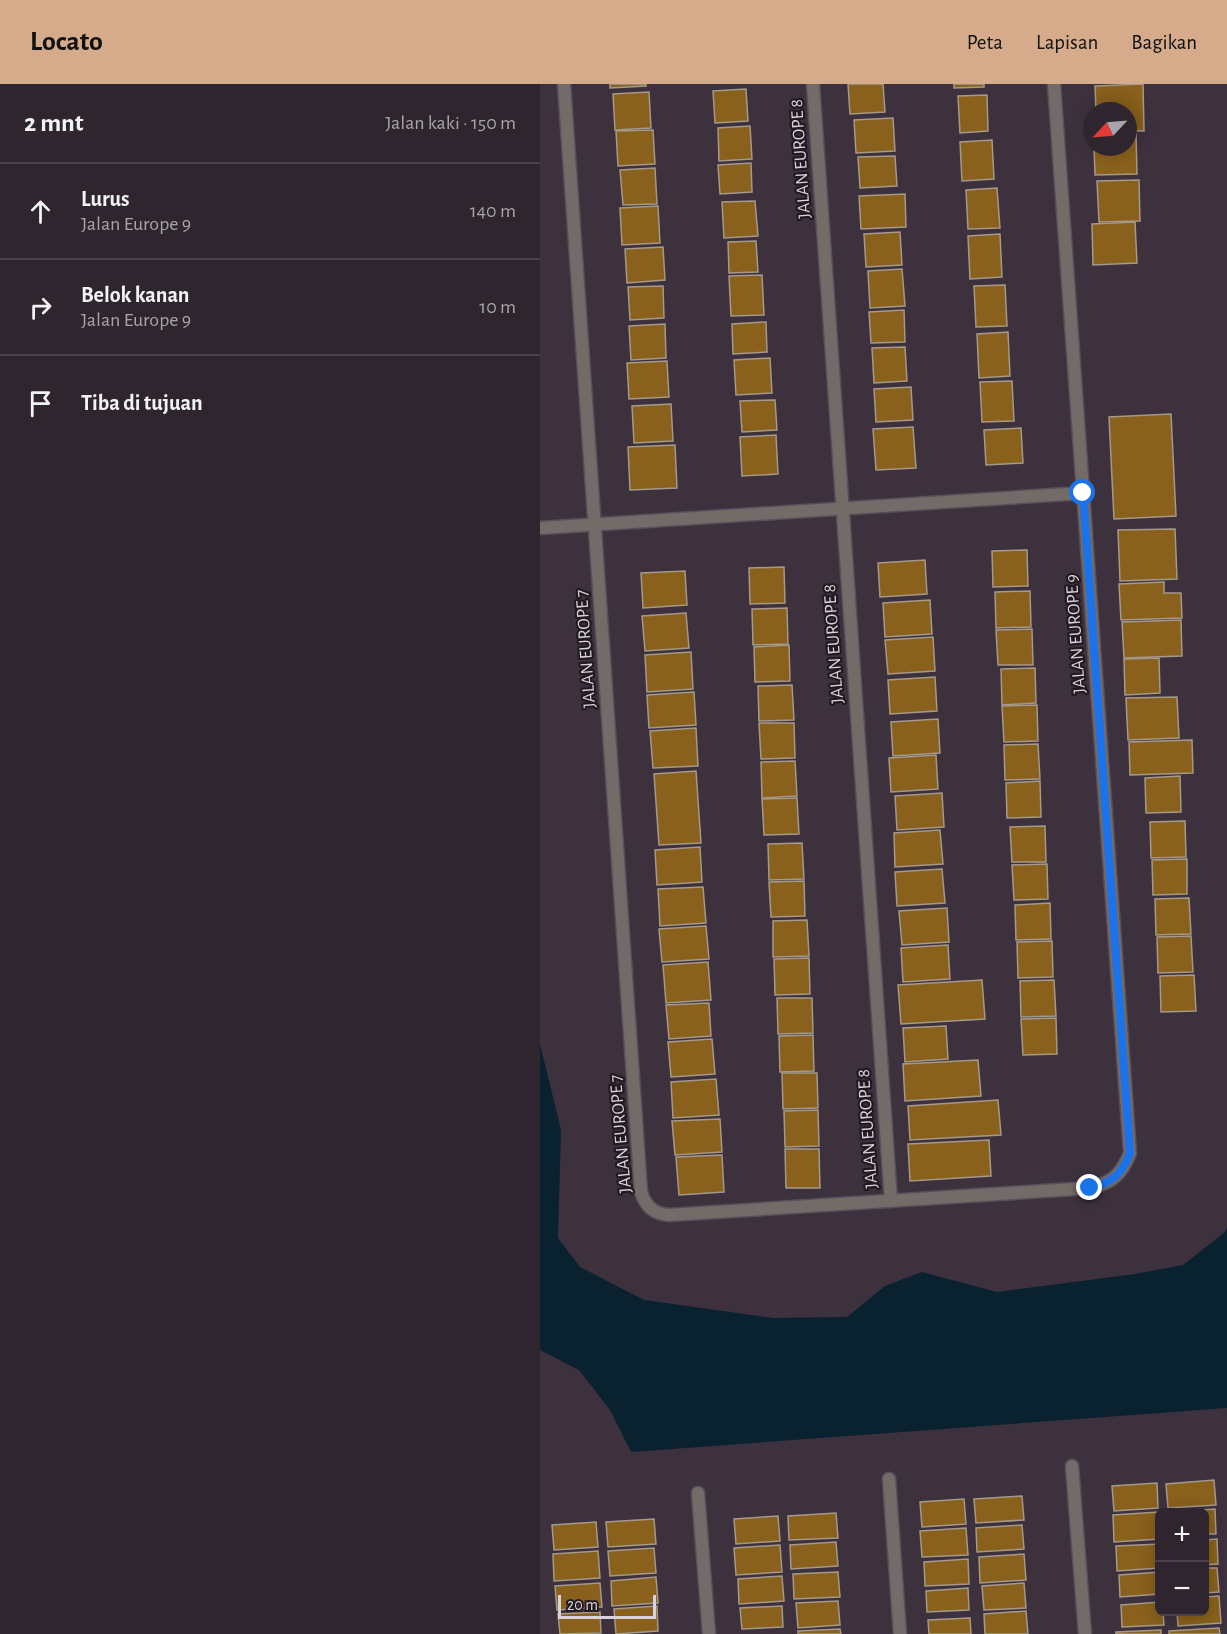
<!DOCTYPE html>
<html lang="id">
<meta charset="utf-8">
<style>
:root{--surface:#2e252e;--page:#362d36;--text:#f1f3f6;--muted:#a7a5aa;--line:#49424a;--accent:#d6ab8b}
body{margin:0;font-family:"Alegreya Sans",sans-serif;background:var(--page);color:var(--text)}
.controls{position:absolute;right:18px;bottom:18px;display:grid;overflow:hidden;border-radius:9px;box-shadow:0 3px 15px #0003}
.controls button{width:54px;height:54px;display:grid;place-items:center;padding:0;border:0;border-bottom:2px solid var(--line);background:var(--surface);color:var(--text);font:30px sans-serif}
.compass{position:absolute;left:543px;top:18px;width:54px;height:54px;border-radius:50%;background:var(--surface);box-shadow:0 3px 15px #0003;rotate:244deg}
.scale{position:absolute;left:18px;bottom:15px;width:98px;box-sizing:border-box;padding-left:6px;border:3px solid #d9d2da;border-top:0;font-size:16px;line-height:21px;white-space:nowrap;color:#d9d2da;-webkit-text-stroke:4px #211b21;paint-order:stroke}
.stop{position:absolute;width:18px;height:18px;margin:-14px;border:4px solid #1a73e8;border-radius:50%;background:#fff}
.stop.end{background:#1a73e8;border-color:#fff;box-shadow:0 2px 6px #0008}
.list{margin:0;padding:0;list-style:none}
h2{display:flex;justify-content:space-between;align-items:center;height:78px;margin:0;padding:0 24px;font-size:26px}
h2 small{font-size:20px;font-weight:400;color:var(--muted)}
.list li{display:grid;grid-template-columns:39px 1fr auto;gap:18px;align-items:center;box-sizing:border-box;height:96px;padding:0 24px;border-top:2px solid var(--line)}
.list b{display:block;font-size:22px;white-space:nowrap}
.list p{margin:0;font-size:20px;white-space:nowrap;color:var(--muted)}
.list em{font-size:20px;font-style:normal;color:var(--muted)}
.icon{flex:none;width:33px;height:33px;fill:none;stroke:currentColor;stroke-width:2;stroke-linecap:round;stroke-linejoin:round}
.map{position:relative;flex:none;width:687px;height:1550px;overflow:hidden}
header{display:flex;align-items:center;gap:36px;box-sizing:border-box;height:84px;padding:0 30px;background:var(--accent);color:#111}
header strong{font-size:28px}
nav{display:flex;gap:33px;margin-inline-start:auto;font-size:21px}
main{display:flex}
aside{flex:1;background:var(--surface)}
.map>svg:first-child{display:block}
.water{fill:#0a212f}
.building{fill:#89601c;stroke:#a59989;stroke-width:1.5}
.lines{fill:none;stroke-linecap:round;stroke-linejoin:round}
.street-casing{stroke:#594e5a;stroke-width:15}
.street{stroke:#736b67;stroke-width:12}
.route{stroke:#1a73e8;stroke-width:8}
.labels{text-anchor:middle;stroke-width:4.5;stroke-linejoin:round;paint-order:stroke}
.street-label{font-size:18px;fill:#d9d2da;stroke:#211b21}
</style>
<header>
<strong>Locato</strong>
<nav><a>Peta</a><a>Lapisan</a><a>Bagikan</a></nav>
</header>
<main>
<aside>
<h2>2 mnt<small>Jalan kaki · 150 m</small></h2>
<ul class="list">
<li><svg class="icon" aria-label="ahead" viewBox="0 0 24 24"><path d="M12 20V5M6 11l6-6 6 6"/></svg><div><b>Lurus</b><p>Jalan Europe 9</p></div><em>140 m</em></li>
<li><svg class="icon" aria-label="right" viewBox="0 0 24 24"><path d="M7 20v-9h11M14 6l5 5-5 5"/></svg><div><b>Belok kanan</b><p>Jalan Europe 9</p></div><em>10 m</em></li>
<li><svg class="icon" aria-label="arrive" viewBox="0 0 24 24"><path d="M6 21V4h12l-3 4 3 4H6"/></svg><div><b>Tiba di tujuan</b></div></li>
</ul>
</aside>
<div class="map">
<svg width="687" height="1550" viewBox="0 0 687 1550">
<rect width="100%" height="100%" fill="#3d313e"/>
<!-- water -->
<path class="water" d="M0 960 21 1046 18 1154 40 1183 104 1216 233 1234 307 1233 345 1202 382 1188 457 1208 595 1190 643 1181 685 1148 687 1144V1324L91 1368 70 1326 39 1286 0 1266Z"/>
<!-- building -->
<g class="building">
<path d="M70 0H106V2L70 4Z"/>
<path d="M308 0H343L345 28 310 30Z"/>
<path d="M414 0H444V3L414 4Z"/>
<path d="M603 0 604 47H588V27H556L555 2Z"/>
<path d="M206 5 208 37 175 39 173 7Z"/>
<path d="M109 8 111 44 75 46 73 10Z"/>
<path d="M447 11 448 47 420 49 418 12Z"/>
<path d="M353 34 355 67 316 69 314 36Z"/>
<path d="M210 42 212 75 179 77 178 44Z"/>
<path d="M113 46 115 80 78 82 76 47Z"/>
<path d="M588 49H596L597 90 555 91 554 63H588Z"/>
<path d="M452 56 454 95 422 97 420 58Z"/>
<path d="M355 72 357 102 320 104 318 73Z"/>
<path d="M211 79 212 108 180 110 178 81Z"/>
<path d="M115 84 117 120 83 121 80 86Z"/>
<path d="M599 96 600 137 559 138 557 97Z"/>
<path d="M457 104 460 144 428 145 426 106Z"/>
<path d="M365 110 366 143 321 145 319 112Z"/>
<path d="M215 117 218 152 184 154 182 118Z"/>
<path d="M118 122 120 159 82 161 80 124Z"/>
<path d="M595 138 597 179 553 181 552 140Z"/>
<path d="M360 148 362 181 326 183 324 150Z"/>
<path d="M460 150 462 193 430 195 428 152Z"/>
<path d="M216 157 218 188 189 189 188 158Z"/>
<path d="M123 163 125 196 87 199 85 165Z"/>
<path d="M362 185 365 222 330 224 328 187Z"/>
<path d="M222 191 224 231 191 232 189 192Z"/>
<path d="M465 201 467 242 436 243 434 202Z"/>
<path d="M123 202 124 234 90 236 88 203Z"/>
<path d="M364 226 365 258 331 259 329 228Z"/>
<path d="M226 238 227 268 193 270 192 240Z"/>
<path d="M125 240 126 274 91 276 89 242Z"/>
<path d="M468 248 470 292 439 294 437 250Z"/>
<path d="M365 263 367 297 334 299 332 264Z"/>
<path d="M230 274 232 309 196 311 194 276Z"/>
<path d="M127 277 129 313 89 315 87 279Z"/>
<path d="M472 297 474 337 442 338 440 298Z"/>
<path d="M371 303 373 336 336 338 334 305Z"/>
<path d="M235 316 237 346 202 348 200 317Z"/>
<path d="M131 320 133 357 94 359 92 322Z"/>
<path d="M631 330 636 432 574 435 569 333Z"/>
<path d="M373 343 376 384 336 386 333 345Z"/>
<path d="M481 344 483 379 446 381 444 346Z"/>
<path d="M236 351 238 390 202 392 200 353Z"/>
<path d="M135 361 137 404 90 406 88 363Z"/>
<path d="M635 445 637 495 580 497 578 446Z"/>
<path d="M487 466 488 502 453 503 452 467Z"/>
<path d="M385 476 387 510 340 513 338 479Z"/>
<path d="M244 483 245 519 210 520 209 484Z"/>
<path d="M145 487 147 521 103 524 101 489Z"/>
<path d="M624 498V509H641L642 534 581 536 579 500Z"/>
<path d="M490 507 491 543 456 544 455 508Z"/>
<path d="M390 516 392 550 345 553 343 519Z"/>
<path d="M247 524 248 560 213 561 212 525Z"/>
<path d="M146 529 149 564 105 567 102 532Z"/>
<path d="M641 536 642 572 584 574 582 538Z"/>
<path d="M492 545 493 581H458L456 546Z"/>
<path d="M393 553 395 587 348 590 345 556Z"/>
<path d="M249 561 250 597 215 598 214 563Z"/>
<path d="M151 568 153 605 107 608 105 571Z"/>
<path d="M619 574 620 609 585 611 584 575Z"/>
<path d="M495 584 496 619 462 621 461 585Z"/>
<path d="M395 593 397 627 350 630 348 596Z"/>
<path d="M252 601 254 636 219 637 218 602Z"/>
<path d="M154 608 156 641 109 644 107 611Z"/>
<path d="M637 613 639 654 588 656 586 614Z"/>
<path d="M497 621 498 657 464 658 462 622Z"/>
<path d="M398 635 400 669 353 672 351 638Z"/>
<path d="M219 639H254L255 674 221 675Z"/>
<path d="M156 644 158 682 113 684 110 647Z"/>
<path d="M652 656 653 689 590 691 589 658Z"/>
<path d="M498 660 500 695 465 696 464 661Z"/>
<path d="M396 671 398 705 351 708 349 674Z"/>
<path d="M255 677 257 712 222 714 221 678Z"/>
<path d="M156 687 161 759 119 761 114 690Z"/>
<path d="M640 692 641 728 606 729 605 694Z"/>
<path d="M500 697 501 733 467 734 466 699Z"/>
<path d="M402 709 404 743 357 746 355 712Z"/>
<path d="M257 714 259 750 224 751 222 715Z"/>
<path d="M645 737 646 773 611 774 610 738Z"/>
<path d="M505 742 506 778H472L470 743Z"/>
<path d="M400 746 403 780 355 783 354 749Z"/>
<path d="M262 759 264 795 229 796 228 760Z"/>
<path d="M160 763 162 798 117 801 115 766Z"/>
<path d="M647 775V810L613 811 612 776Z"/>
<path d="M507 780 508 815 474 816 472 781Z"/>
<path d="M402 785 405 819 357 822 355 788Z"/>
<path d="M264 797 265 832 231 833 229 798Z"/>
<path d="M163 803 166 839 120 842 118 805Z"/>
<path d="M649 814 651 850 616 851 615 815Z"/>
<path d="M510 819 511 855 476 856 475 821Z"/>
<path d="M407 824 409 858 362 861 359 827Z"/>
<path d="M267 836 269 872 233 873V837Z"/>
<path d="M166 842 169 875 122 878 119 845Z"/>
<path d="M651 852 653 888 618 889 617 853Z"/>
<path d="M512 857 513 893 478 894 477 858Z"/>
<path d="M408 861 410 895 363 898 361 864Z"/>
<path d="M269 874 270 910 235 911 234 875Z"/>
<path d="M168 878 171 916 126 919 123 881Z"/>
<path d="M654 891 656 927 621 928 620 892Z"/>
<path d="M442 896 445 935 361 940 358 901Z"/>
<path d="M514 896 516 932 481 933 480 897Z"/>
<path d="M237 914H272L273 949 238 950Z"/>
<path d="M169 919 171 952 129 955 126 921Z"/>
<path d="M516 934 517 970 483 971 481 935Z"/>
<path d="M406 942 408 975 365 978 363 944Z"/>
<path d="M273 951 274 987 240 988 239 952Z"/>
<path d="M172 955 175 990 131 993 128 958Z"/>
<path d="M438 976 441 1012 365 1017 363 980Z"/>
<path d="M242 989H277L278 1024 243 1025Z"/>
<path d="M176 995 179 1031 133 1034 131 998Z"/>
<path d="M458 1016 461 1051 370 1056 368 1022Z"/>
<path d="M278 1026 279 1062 245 1063 244 1027Z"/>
<path d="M180 1035 182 1068 135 1071 132 1037Z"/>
<path d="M449 1056 451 1092 370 1097 368 1060Z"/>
<path d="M245 1065H279L280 1104H246Z"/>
<path d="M182 1071 184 1108 139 1111 136 1073Z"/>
<path d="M674 1396 676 1421 628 1424 626 1400Z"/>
<path d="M617 1399 618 1424 574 1427 572 1402Z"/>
<path d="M482 1412 484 1436 436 1439 434 1415Z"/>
<path d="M424 1415 426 1440 382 1443 380 1418Z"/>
<path d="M675 1425 676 1450H664V1428H628Z"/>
<path d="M618 1428 620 1455 574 1458 573 1431Z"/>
<path d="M296 1429 298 1454 249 1456 248 1432Z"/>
<path d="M238 1432 240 1457 196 1460 194 1435Z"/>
<path d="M114 1435 116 1460 68 1463 66 1438Z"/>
<path d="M56 1438 58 1463 14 1466 12 1441Z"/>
<path d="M482 1441 484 1465 437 1468 436 1444Z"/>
<path d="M426 1444 428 1471 382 1473 380 1447Z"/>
<path d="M677 1455 678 1480 664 1481V1456Z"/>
<path d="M296 1458 298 1482 251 1485 250 1461Z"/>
<path d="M620 1460V1484L577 1487 576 1462Z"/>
<path d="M240 1461 242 1488 196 1491 194 1464Z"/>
<path d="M114 1464 116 1489 70 1492 68 1467Z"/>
<path d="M58 1467 60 1494 14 1497 13 1470Z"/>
<path d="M484 1470 486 1496 440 1499 439 1473Z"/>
<path d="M428 1475 429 1500 385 1502 384 1478Z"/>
<path d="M664 1484H677L679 1508 664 1509Z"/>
<path d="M298 1488 300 1513 254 1515 253 1490Z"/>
<path d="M620 1488V1510L580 1513 579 1491Z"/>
<path d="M242 1492 244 1517 199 1520 198 1495Z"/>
<path d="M116 1493 118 1519 72 1522 71 1497Z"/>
<path d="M60 1499 62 1523 17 1526 15 1502Z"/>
<path d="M484 1499 486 1524 444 1526 442 1502Z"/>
<path d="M428 1504 429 1526 387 1528 386 1507Z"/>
<path d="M679 1512 681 1539 638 1542 637 1528H664V1513Z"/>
<path d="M298 1517 300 1541 258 1544 256 1519Z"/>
<path d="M620 1518V1528H623L624 1541 582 1543 581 1521Z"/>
<path d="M117 1522 118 1547 76 1550 74 1525Z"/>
<path d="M242 1522 243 1543 202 1545 200 1524Z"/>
<path d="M486 1527 488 1550H445L444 1530Z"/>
<path d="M60 1528 61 1549 20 1550 18 1530Z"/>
<path d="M430 1534 431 1550H389L388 1536Z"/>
<path d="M679 1544 680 1550H629V1547Z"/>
<path d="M300 1545 301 1550H258V1547Z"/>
<path d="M621 1546V1550H576V1548Z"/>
</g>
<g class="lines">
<!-- street casing -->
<g class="street-casing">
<g id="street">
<path d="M24 0 101 1108C106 1123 114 1130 129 1131L550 1104C572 1099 582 1090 590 1069L514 0"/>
<path d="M273 0 351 1117"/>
<path d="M0 444 543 409"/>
<path d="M532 1382 545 1550"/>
<path d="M349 1395 360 1550"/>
<path d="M158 1409 169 1550"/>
</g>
</g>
<!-- street -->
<use href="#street" class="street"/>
</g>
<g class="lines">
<!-- route -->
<path class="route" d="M543 409 590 1069C582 1090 572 1099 550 1104"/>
</g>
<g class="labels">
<!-- street labels -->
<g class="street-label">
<text transform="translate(260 75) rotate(-94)" y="6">JALAN EUROPE 8</text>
<text transform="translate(535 550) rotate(-94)" y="6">JALAN EUROPE 9</text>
<text transform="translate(293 560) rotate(-94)" y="6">JALAN EUROPE 8</text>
<text transform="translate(45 565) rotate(-94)" y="6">JALAN EUROPE 7</text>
<text transform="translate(327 1045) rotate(-94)" y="6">JALAN EUROPE 8</text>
<text transform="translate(80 1050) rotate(-95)" y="6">JALAN EUROPE 7</text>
</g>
</g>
</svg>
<div class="controls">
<button>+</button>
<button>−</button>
</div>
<svg class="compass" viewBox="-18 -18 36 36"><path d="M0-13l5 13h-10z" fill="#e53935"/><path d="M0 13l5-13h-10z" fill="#a7a5aa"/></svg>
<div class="scale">20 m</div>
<div class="stop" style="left:543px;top:409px"></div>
<div class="stop end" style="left:550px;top:1104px"></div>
</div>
</main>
